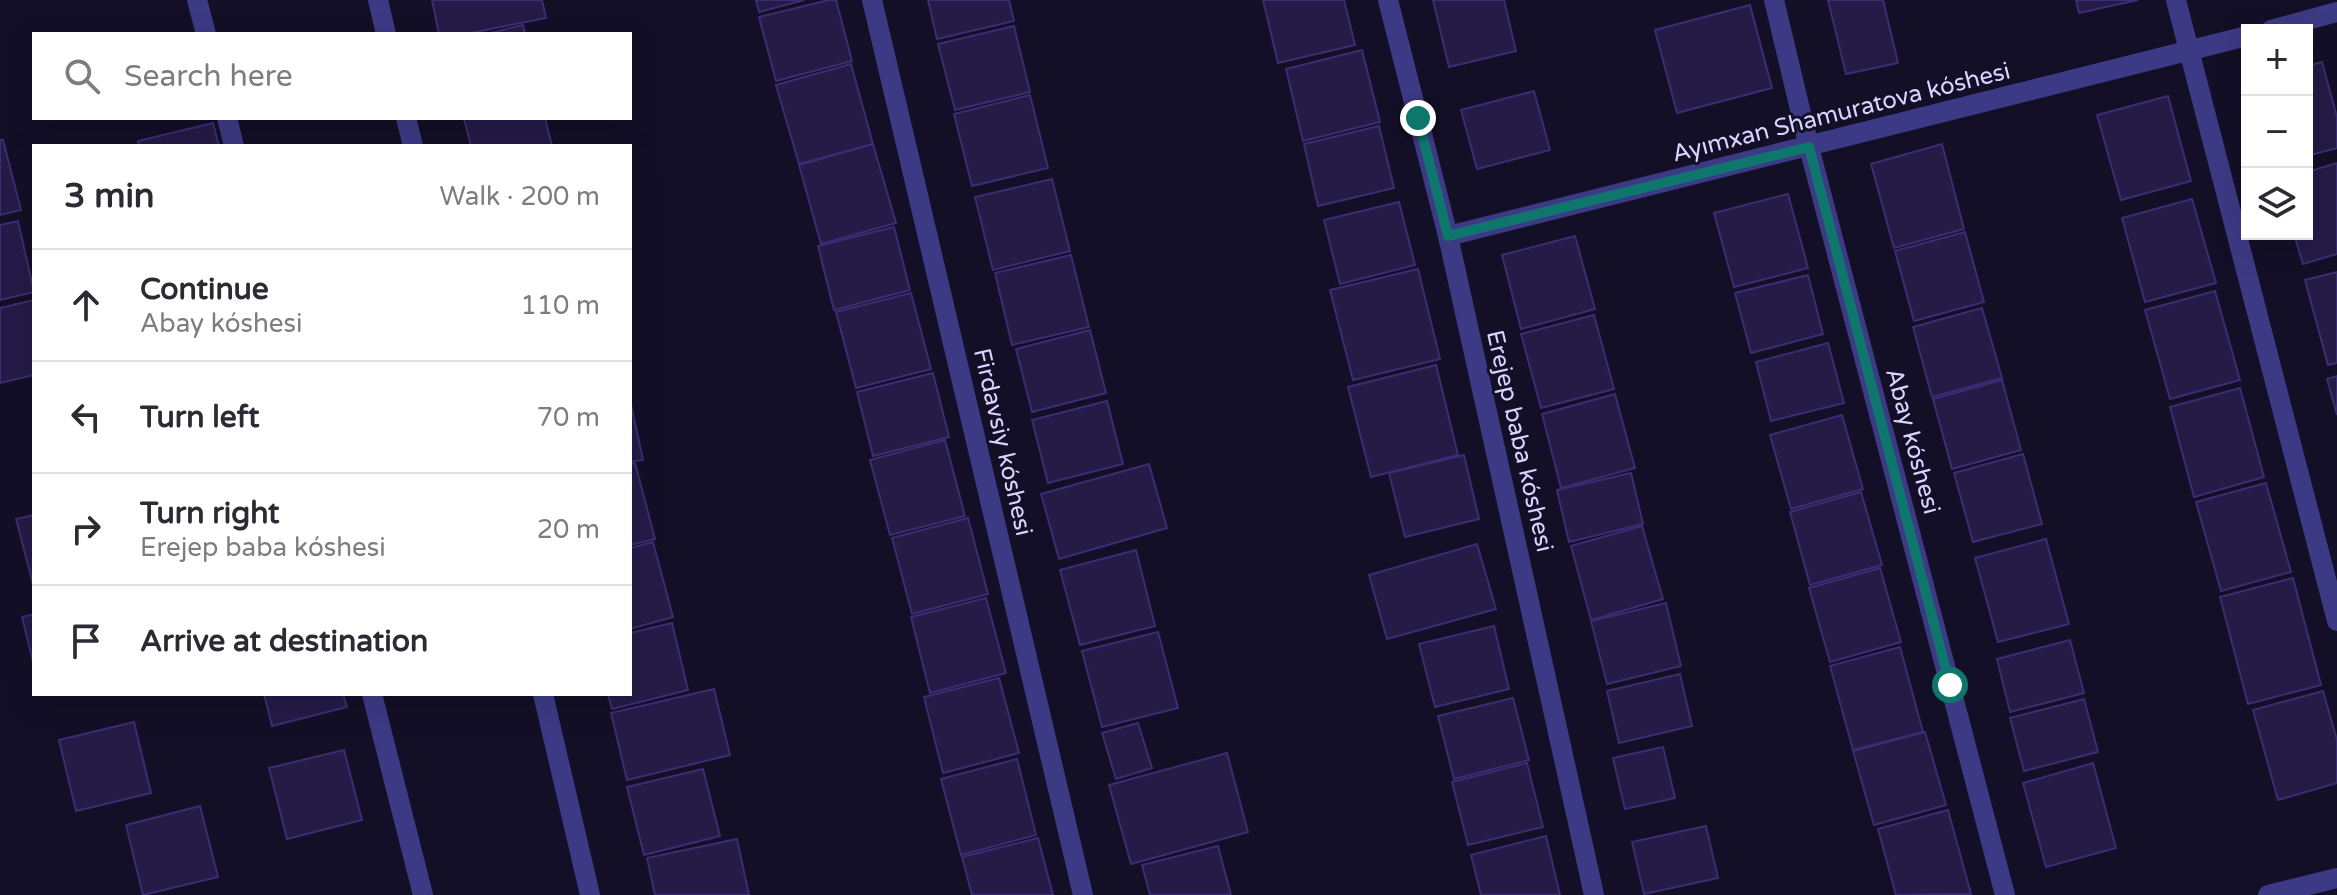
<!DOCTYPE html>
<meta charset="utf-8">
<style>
:root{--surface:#fff;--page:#f7f7f7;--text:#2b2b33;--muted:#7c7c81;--line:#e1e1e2}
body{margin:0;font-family:"Varela Round",sans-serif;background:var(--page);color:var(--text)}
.controls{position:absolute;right:24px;top:24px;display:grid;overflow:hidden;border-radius:0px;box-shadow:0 8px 32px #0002}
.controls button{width:72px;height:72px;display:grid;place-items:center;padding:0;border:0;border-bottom:2px solid var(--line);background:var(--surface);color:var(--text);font:40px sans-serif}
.stop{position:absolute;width:24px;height:24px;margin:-18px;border:6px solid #0f766e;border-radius:50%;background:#fff}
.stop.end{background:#0f766e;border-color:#fff;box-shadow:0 2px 8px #0008}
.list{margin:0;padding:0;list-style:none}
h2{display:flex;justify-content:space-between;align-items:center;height:104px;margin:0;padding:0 32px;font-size:34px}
h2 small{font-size:26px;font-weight:400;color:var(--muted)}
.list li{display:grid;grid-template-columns:52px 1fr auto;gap:24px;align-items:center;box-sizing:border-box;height:112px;padding:0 32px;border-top:2px solid var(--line)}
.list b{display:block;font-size:30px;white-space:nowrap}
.list p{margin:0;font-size:26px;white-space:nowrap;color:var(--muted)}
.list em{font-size:26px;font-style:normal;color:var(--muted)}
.icon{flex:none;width:44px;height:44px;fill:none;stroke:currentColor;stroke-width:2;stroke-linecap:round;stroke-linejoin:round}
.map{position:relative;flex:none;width:2337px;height:895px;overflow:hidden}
.search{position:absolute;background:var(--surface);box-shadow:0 8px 32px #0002;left:32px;top:32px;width:600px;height:88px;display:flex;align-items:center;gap:20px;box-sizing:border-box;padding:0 28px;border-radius:0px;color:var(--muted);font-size:30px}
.panel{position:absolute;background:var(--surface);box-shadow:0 8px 32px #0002;left:32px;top:144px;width:600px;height:552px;border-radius:0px}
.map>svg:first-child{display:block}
.building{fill:#241b47;stroke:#3b2d73;stroke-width:2}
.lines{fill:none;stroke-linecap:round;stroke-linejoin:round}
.minor{stroke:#3d3a85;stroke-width:20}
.route{stroke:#0f766e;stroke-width:10}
.labels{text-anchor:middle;stroke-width:6;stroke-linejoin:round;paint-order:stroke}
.street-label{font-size:24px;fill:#d9d4ff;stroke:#130f26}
</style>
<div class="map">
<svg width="2337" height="895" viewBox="0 0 2337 895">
<rect width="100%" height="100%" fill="#130f26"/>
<!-- building -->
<g class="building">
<path d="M432 0H542L546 18 465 34H439Z"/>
<path d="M756 0H804L759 12Z"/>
<path d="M829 0H836L852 61 776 81 759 17Z"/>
<path d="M928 0H1009L1014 21 937 39Z"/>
<path d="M1263 0H1344L1355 45 1278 63Z"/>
<path d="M1433 0H1504L1516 51 1449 67Z"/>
<path d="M1828 0H1883L1898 63 1846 74Z"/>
<path d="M2076 0H2138L2079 13Z"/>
<path d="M1750 5 1772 88 1677 113 1655 30Z"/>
<path d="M523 25 525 34H486Z"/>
<path d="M1014 26 1030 92 955 110 938 44Z"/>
<path d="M1362 50 1380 122 1303 141 1286 69Z"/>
<path d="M2322 62 2337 117V148L2307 156V66Z"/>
<path d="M851 64 873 144 799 164 776 85Z"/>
<path d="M1534 91 1550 150 1477 169 1461 110Z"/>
<path d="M1030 95 1048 168 972 186 954 114Z"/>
<path d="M2168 96 2191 181 2121 200 2097 115Z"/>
<path d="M545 118 552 146H471L464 119Z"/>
<path d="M213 123 219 146H139L138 141Z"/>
<path d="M1379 126 1394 188 1318 206 1304 144Z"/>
<path d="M0 140H3L21 210 0 215Z"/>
<path d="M873 144 896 223 821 244 799 165Z"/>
<path d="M1942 144 1964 229 1894 248 1871 164Z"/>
<path d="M2337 163V254L2303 264 2294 234H2307V172Z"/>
<path d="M1052 179 1070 251 993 270 975 197Z"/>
<path d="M1788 194 1808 268 1734 287 1714 213Z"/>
<path d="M2192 199 2216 283 2145 302 2122 218Z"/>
<path d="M1399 202 1415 265 1340 284 1324 220Z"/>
<path d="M18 221 34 292 0 300V225Z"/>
<path d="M894 227 910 290 834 310 818 246Z"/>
<path d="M1965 232 1984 302 1914 321 1895 251Z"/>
<path d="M1575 236 1595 309 1521 329 1502 255Z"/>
<path d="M1071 255 1089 327 1012 345 995 273Z"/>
<path d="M1418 269 1440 359 1353 380 1330 290Z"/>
<path d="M2337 272V363L2328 365 2305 280Z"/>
<path d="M1808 275 1823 334 1751 353 1735 293Z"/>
<path d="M2215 291 2240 380 2170 399 2145 310Z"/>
<path d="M911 293 931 369 856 388 836 312Z"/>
<path d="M34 300V375L0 383V308Z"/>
<path d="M1982 308 2002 378 1932 397 1913 327Z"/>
<path d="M1594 315 1614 389 1541 408 1521 334Z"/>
<path d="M1090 330 1106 393 1032 412 1016 349Z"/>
<path d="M1828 343 1844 403 1771 421 1756 362Z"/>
<path d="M1436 365 1458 455 1371 477 1348 387Z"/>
<path d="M933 373 949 437 873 456 857 392Z"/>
<path d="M2337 376V415L2327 379Z"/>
<path d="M2002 380 2021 450 1952 469 1933 399Z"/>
<path d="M2240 388 2264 477 2194 497 2170 407Z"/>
<path d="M1615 394 1635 468 1561 488 1542 414Z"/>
<path d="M630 400 643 460 630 462Z"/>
<path d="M1107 401 1123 464 1048 483 1032 420Z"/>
<path d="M1842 415 1863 489 1791 509 1770 435Z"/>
<path d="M945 440 965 516 890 535 870 460Z"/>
<path d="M2023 454 2042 524 1973 542 1954 473Z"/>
<path d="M1464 455 1479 519 1405 537 1389 473Z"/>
<path d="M635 463 655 539 630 545V465Z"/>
<path d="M1149 464 1167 528 1059 559 1041 494Z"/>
<path d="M1631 473 1643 524 1569 542 1557 490Z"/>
<path d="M2266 483 2291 572 2221 591 2196 502Z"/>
<path d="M1861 492 1882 565 1810 585 1790 512Z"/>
<path d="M34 515V588L16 519Z"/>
<path d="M968 518 988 594 912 614 892 538Z"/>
<path d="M1642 526 1663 599 1591 620 1571 546Z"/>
<path d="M2046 539 2069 624 1998 642 1975 558Z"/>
<path d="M653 542 673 617 630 629V548Z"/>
<path d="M1477 544 1496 609 1387 639 1369 575Z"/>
<path d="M1136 550 1155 626 1080 645 1060 570Z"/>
<path d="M1880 568 1901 642 1830 662 1809 588Z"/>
<path d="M2293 578 2321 685 2248 704 2220 597Z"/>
<path d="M986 598 1006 673 930 693 911 617Z"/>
<path d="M1666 603 1681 666 1607 684 1591 621Z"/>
<path d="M34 614V666L22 617Z"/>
<path d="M672 623 688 690 612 709 608 694H630V633Z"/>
<path d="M1494 626 1509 689 1435 707 1419 644Z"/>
<path d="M1158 632 1178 708 1102 727 1082 651Z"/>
<path d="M2070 640 2084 693 2010 712 1997 659Z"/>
<path d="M1900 647 1923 732 1853 750 1830 666Z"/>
<path d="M1680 674 1692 726 1619 743 1607 691Z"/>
<path d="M999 678 1019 753 943 773 924 697Z"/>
<path d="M714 689 730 755 627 780 611 713Z"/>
<path d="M2323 691 2337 740V783L2278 800 2253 710Z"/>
<path d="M264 694H343L347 707 272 726Z"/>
<path d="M1513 698 1529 760 1454 779 1438 716Z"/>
<path d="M2084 699 2098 752 2024 771 2010 718Z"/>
<path d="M134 722 151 793 76 811 59 740Z"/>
<path d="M1138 723 1152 768 1116 779 1102 733Z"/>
<path d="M1925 732 1946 805 1874 825 1853 751Z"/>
<path d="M1663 747 1675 798 1625 809 1613 758Z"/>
<path d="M344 750 362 820 287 839 269 768Z"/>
<path d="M1227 753 1248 832 1131 864 1109 785Z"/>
<path d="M1017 759 1036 835 961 855 941 779Z"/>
<path d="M1527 763 1543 827 1468 845 1452 782Z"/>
<path d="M2093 763 2116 848 2046 867 2023 783Z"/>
<path d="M703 769 720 836 644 855 627 787Z"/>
<path d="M200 806 218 877 143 895 126 825Z"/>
<path d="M1948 810 1971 894 1896 895 1878 829Z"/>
<path d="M1706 826 1718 878 1644 894 1632 842Z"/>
<path d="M1546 836 1560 895H1481L1471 855Z"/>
<path d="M1038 838 1053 895H972L962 857Z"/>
<path d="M737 839 749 895H655L647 858Z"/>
<path d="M1218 846 1231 895H1150L1142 865Z"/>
</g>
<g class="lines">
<!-- minor -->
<g class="minor">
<path d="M197 0 206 34"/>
<path d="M378 0 386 34"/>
<path d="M872 0 1083 895"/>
<path d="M1388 0 1448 236 1594 895"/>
<path d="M1774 0 1809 147 2005 895"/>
<path d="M2176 0 2337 621"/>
<path d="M2271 30 2337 12"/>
<path d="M227 118 234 146"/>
<path d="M406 118 413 146"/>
<path d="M1448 236 2247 36"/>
<path d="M372 694 423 895"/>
<path d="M543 694 590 895"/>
<path d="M2268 895 2337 878"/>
</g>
</g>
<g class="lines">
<!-- route -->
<path class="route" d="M1418 118 1448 236 1809 147 1950 685"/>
</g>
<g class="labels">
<!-- street labels -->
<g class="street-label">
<text transform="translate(1841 112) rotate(-14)" y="8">Ayımxan Shamuratova kóshesi</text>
<text transform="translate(1520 441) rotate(77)" y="8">Erejep baba kóshesi</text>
<text transform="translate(1913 441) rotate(75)" y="8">Abay kóshesi</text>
<text transform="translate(1003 442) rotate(77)" y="8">Firdavsiy kóshesi</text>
</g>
</g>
</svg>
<div class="controls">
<button>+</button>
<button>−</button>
<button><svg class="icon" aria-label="layers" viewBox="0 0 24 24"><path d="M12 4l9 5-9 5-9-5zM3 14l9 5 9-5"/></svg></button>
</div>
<div class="stop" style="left:1950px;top:685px"></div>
<div class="stop end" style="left:1418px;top:118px"></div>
<div class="search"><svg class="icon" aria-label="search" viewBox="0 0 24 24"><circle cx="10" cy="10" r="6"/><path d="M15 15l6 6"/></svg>Search here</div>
<section class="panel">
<h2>3 min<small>Walk · 200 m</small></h2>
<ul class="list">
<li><svg class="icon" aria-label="ahead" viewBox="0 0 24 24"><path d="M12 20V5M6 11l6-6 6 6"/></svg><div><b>Continue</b><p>Abay kóshesi</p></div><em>110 m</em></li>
<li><svg class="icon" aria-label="left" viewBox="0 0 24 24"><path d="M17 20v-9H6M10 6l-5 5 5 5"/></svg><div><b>Turn left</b></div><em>70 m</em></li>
<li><svg class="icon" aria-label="right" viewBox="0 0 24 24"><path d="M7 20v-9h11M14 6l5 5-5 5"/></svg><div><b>Turn right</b><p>Erejep baba kóshesi</p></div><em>20 m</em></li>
<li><svg class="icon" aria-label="arrive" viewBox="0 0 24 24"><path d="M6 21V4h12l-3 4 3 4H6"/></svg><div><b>Arrive at destination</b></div></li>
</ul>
</section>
</div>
